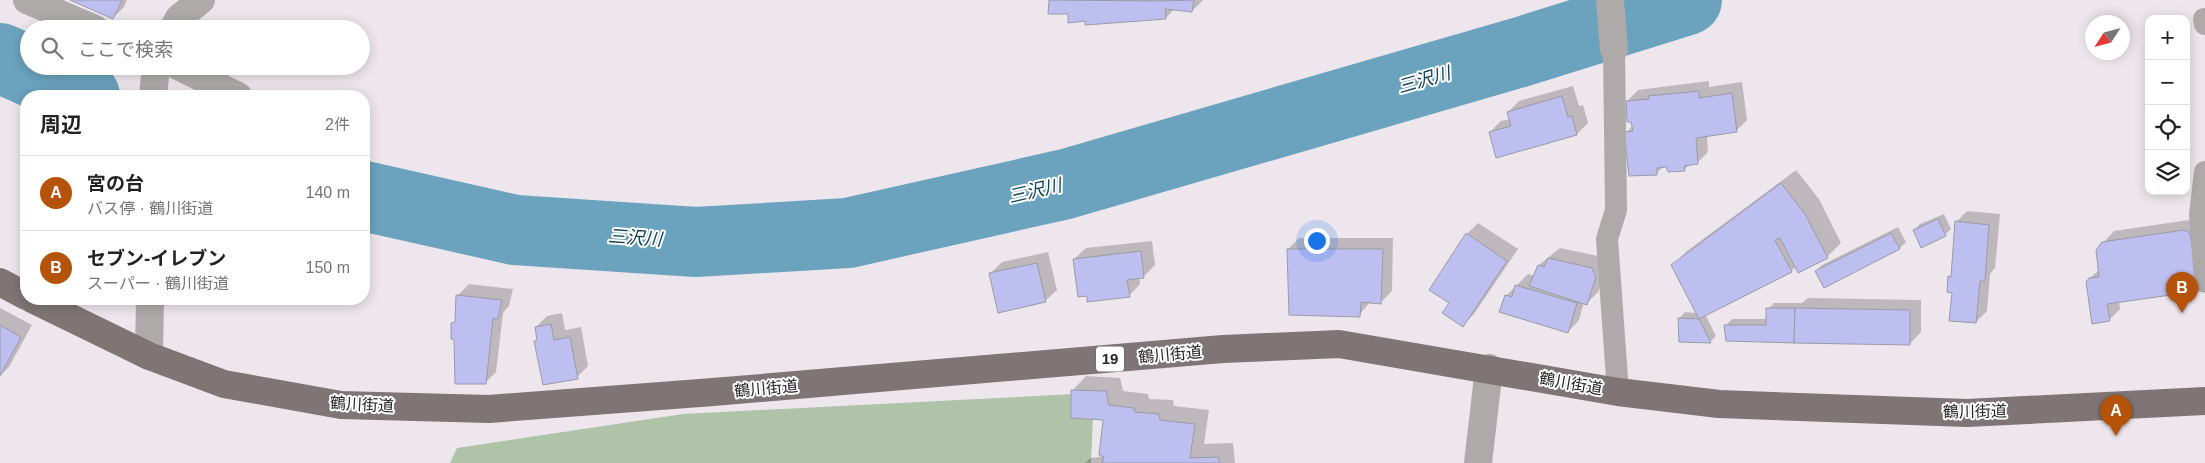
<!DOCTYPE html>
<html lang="ja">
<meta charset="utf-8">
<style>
:root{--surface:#fff;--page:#f2f2f2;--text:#222;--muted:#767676;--line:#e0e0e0;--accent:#b45309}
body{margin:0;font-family:Arial,"Noto Sans JP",sans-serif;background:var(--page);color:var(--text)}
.controls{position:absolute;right:15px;top:15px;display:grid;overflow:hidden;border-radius:10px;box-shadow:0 2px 12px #0003}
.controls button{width:45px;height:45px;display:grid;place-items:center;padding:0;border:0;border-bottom:1px solid var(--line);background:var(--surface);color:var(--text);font:25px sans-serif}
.compass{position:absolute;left:2085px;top:15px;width:45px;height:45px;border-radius:50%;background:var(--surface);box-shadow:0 2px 12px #0003;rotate:234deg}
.you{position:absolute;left:1316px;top:240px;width:18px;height:18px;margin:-12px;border:4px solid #fff;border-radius:50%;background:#1a73e8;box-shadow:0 0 0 8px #1a73e833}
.badge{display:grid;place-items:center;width:32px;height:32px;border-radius:50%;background:var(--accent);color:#fff;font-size:16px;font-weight:700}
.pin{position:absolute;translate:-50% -41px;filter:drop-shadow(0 1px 2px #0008)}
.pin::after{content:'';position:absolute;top:26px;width:18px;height:15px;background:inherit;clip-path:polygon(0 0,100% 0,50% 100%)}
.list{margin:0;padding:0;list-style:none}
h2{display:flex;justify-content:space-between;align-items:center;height:65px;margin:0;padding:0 20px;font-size:21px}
h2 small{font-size:16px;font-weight:400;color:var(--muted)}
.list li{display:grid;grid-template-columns:32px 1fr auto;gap:15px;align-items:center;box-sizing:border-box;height:75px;padding:0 20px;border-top:1px solid var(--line)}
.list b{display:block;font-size:19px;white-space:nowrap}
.list p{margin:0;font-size:16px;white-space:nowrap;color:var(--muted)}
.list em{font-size:16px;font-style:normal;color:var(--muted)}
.icon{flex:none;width:28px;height:28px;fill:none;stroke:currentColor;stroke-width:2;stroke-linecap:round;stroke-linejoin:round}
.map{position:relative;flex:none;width:2205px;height:463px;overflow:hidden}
.search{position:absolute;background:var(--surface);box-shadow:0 2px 12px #0003;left:20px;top:20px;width:350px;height:55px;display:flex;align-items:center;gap:12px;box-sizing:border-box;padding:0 18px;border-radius:28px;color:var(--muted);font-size:19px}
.panel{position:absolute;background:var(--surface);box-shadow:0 2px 12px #0003;left:20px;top:90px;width:350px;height:215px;border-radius:20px}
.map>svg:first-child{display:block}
.green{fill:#aec3a8}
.shadow{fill:#0003}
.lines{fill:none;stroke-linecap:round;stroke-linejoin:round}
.river{stroke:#6ba3be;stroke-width:70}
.building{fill:#bebff1;stroke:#9a9ba4}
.service{stroke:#afaaaa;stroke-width:22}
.minor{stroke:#afaaaa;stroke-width:28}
.primary{stroke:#7f7575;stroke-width:28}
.labels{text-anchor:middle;stroke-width:4;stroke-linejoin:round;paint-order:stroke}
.shield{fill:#fff;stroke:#686668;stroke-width:1}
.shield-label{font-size:15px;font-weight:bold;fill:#282528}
.street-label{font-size:16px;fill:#282528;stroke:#fff}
.water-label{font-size:18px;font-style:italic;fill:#104054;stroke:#fff}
</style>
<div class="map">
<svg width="2205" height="463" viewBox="0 0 2205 463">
<rect width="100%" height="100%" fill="#eee6ed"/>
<!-- green -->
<path class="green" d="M1094 393 1091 463H450L457 448 683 414Z"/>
<!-- shadow -->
<g class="shadow">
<path d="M73 0H127L124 7 113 18Z"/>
<path d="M1050 0H1203L1192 11 1174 9 1166 18 1086 20 1069 13 1049 12Z"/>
<path d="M1709 81V87L1742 82 1747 120 1736 131 1707 135 1708 152 1697 163 1690 164 1684 170 1664 166 1656 174 1626 133 1633 125 1627 101 1638 90Z"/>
<path d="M1573 86 1579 106 1583 105 1588 123 1577 134 1490 132 1501 121 1510 119 1508 112 1519 101Z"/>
<path d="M1796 170 1819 199 1841 243 1827 257 1796 266 1791 271 1705 314 1716 336 1711 341 1681 340 1679 318 1685 312 1697 313 1672 266 1687 251Z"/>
<path d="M1967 211 2000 214 1995 268 1990 274 1987 311 1976 322 1953 291 1949 277 1952 274 1956 222Z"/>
<path d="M1944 214 1951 229 1945 235 1914 230 1920 224Z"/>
<path d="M2196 219 2205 252 2119 301 2120 309 2109 320 2089 279 2100 269 2103 243 2114 231Z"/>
<path d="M1478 223 1518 249 1474 314 1463 325 1467 234Z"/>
<path d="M1898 227 1906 242 1900 248 1824 287 1816 271 1822 265Z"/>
<path d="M1299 238H1393L1392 291 1381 302 1371 301 1359 315 1288 249Z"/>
<path d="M1152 241 1155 265 1144 276 1139 277 1140 284 1129 296 1088 295 1074 259 1086 248Z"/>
<path d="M1560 248 1603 257 1607 266 1598 292 1587 303 1584 302 1579 320 1568 332 1506 296 1528 274 1534 276 1539 265Z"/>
<path d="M1048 252 1057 290 1045 301 991 273 1002 262Z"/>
<path d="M469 284 513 289 509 306 503 313 496 372 485 383 455 339 453 324 456 320 458 295Z"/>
<path d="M1808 298 1921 300V332L1910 344 1726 325 1732 319H1768V309L1774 303H1802Z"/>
<path d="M0 308 32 325 9 367 0 376Z"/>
<path d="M562 313 565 330 581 327 588 366 577 377 536 341 538 339 536 327 547 316Z"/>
<path d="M1086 376 1120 378 1123 391 1148 394 1149 399 1173 400 1174 406 1209 410 1204 444 1233 443 1235 463H1085L1091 458 1105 456V419L1072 391Z"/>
</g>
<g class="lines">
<!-- river -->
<g class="river">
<path d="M0 58 85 96"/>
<path d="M364 196 515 230 696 242 848 233 1066 184 1524 51 1687 0"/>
</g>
</g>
<!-- building -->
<g class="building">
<path d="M70 0H122L113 19Z"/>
<path d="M1049 0 1157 1 1194 0 1192 12 1165 9 1166 19 1085 25V21L1068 23V14H1048Z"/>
<path d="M1699 91V98L1732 93 1737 132 1696 138 1698 164 1684 166 1685 171 1668 172 1666 167 1657 168V175L1629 176 1624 132 1633 131 1631 122H1627L1626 101 1649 99 1648 96Z"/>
<path d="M1562 96 1568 117 1572 116 1577 135 1496 158 1489 132 1511 126 1507 112Z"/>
<path d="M1781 183 1805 214 1828 258 1798 273 1780 238 1775 240 1792 272 1699 319 1671 265Z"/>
<path d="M1938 219 1946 236 1921 248 1913 230Z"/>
<path d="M1955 221 1989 225 1985 281H1980L1976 323 1949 321 1952 293 1947 292 1948 276 1951 277Z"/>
<path d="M2184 230 2190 233 2199 291 2107 304 2110 321 2092 324 2086 282 2089 278 2099 277 2096 250 2102 242Z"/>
<path d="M1466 233 1507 261 1463 327 1442 313 1449 303 1429 290Z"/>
<path d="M1891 233 1900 249 1824 288 1815 271Z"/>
<path d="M1287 249H1383L1381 304 1361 302 1360 317 1289 315Z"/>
<path d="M1141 251 1144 278 1127 280 1130 297 1087 302V296L1078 297 1073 259Z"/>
<path d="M1548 258 1592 268 1596 277 1587 305 1529 286 1538 265 1544 267Z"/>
<path d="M1037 263 1046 302 998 313 989 273Z"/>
<path d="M1515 285 1577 303 1568 333 1499 312 1505 295 1512 297Z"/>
<path d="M456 295 502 300 498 319 493 318 486 384H455L454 340 451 339V323L455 322Z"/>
<path d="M1766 308H1795L1794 343 1726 341 1724 325H1766Z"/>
<path d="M1795 308 1910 310V345L1794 343Z"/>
<path d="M1678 318 1699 319 1711 343 1679 342Z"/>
<path d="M551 324 554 340 570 337 578 379 543 385 534 341 537 340 535 327Z"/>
<path d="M0 325 21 337 0 376Z"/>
<path d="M1071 390 1106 391 1109 405 1134 408 1135 412 1159 414 1160 420 1195 424 1190 458 1219 457V463H1102L1104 457 1099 455 1103 420 1071 418Z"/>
</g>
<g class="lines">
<!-- service -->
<g class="service">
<path d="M2204 19 2205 24"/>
<path d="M1614 49 1616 210 1607 239 1618 392"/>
<path d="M2205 172 2200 214 2205 282"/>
</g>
<!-- minor -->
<g class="minor">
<path d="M27 0 95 29"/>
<path d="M1610 0 1614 49"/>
<path d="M173 29 179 18 201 0"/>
<path d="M178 66 238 96"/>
<path d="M153 96 156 66"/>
<path d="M149 356 150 299"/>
<path d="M1478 463 1489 368"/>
</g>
<!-- primary -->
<g class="primary">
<path d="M0 282 26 296"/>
<path d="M32 299 149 356 224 384 341 405 489 409 713 392 1223 349 1339 344 1618 392 1719 404 1967 413 2205 401"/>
</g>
</g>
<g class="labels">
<!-- shield labels -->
<rect class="shield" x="1096" y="346.5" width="28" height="25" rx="4"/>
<g class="shield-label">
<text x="1110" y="364">19</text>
</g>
<!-- street labels -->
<g class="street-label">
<text transform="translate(1170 354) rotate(-5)" y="6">鶴川街道</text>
<text transform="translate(1571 383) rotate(10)" y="6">鶴川街道</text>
<text transform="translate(766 388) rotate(-5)" y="6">鶴川街道</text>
<text transform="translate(362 404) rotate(3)" y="6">鶴川街道</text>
<text transform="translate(1975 411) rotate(-1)" y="6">鶴川街道</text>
</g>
<!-- water labels -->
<g class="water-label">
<text transform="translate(1424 80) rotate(-16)" y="6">三沢川</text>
<text transform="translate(1035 191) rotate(-13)" y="6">三沢川</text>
<text transform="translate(635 238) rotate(4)" y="6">三沢川</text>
</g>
</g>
</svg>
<div class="controls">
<button>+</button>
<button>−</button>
<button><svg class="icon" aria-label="locate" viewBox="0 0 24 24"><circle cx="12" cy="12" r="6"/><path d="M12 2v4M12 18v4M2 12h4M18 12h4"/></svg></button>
<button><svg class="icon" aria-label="layers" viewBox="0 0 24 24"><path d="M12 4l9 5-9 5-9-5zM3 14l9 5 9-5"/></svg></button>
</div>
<svg class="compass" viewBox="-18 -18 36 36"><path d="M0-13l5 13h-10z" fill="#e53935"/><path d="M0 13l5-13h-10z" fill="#767676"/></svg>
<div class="you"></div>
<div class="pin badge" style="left:2116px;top:436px">A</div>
<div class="pin badge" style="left:2182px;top:313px">B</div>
<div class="search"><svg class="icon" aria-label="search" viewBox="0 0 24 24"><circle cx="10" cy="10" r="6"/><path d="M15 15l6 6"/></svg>ここで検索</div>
<section class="panel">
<h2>周辺<small>2件</small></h2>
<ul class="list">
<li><span class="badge">A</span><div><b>宮の台</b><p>バス停 · 鶴川街道</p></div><em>140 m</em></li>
<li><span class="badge">B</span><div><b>セブン-イレブン</b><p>スーパー · 鶴川街道</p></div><em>150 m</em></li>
</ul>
</section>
</div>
